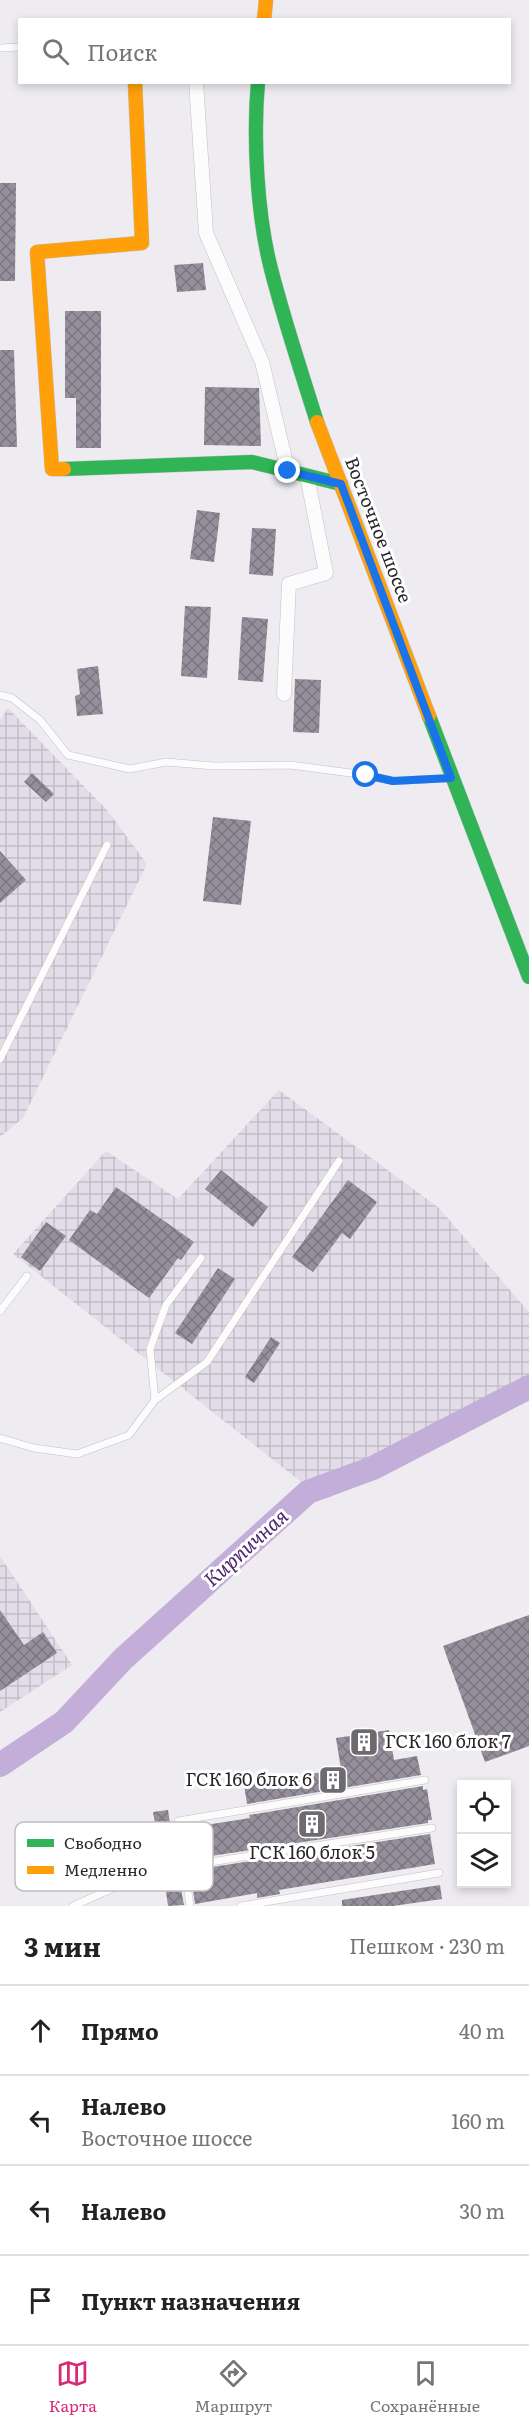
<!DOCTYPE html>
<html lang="ru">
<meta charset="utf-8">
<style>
:root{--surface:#fff;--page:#f6f6f6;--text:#222;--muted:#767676;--line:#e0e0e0;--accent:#db2777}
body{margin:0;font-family:Literata,serif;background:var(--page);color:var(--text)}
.controls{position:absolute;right:18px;bottom:18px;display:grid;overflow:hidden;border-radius:0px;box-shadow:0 3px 9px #0003}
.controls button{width:54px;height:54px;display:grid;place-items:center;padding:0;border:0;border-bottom:2px solid var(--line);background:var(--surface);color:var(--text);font:30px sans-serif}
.stop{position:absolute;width:18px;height:18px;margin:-14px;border:4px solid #1a73e8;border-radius:50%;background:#fff}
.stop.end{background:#1a73e8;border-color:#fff;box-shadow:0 2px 6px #0008}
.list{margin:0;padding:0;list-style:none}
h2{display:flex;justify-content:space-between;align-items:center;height:78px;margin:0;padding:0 24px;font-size:26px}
h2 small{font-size:20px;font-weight:400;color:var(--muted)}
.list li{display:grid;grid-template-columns:39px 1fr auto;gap:18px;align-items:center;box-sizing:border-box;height:90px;padding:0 24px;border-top:2px solid var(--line)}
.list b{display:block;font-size:22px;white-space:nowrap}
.list p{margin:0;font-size:20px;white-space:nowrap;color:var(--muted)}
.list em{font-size:20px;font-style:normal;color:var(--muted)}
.icon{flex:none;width:33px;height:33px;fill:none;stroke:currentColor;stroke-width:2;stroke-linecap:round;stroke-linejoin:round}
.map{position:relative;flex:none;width:529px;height:1906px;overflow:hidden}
.search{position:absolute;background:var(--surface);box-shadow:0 3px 9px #0003;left:18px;right:18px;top:18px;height:66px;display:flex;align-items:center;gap:15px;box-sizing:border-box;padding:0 21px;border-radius:0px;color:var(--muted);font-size:22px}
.sheet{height:438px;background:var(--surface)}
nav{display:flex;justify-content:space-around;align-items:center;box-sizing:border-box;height:84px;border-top:2px solid var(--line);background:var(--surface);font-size:16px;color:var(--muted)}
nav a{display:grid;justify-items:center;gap:3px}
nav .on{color:var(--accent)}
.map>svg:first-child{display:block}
.industrial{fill:url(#industrial-grid)}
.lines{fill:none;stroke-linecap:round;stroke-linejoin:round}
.river{stroke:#c2aed9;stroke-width:24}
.building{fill:url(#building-cross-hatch)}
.lane-casing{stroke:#c2c1c4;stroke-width:8}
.street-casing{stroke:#c2c1c4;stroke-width:15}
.fast-casing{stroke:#c2c1c4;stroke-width:15}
.slow-casing{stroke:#c2c1c4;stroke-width:15}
.lane{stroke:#fcfcfd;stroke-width:7}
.street{stroke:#fcfcfd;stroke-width:14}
.fast{stroke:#30b455;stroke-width:14}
.slow{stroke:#ff9f0a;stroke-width:14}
.route{stroke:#1a73e8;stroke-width:8}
.labels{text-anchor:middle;stroke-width:6;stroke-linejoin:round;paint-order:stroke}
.street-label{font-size:18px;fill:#282629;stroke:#fff}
.poi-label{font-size:18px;fill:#282629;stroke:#fff;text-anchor:start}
.water-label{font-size:20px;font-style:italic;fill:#4c276e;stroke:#fff}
.key{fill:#fff;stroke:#bebebf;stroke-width:1.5}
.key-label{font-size:16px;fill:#282629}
</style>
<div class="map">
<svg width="529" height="1906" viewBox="0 0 529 1906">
<defs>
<pattern id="industrial-grid" width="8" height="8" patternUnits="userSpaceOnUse" patternTransform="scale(1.5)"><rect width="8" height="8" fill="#e2dde8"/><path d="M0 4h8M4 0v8" fill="none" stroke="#c2bec7"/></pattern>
<pattern id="building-cross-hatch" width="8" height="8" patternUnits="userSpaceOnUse" patternTransform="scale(1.5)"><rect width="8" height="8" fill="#958f9b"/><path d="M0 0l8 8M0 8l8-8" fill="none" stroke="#7a757e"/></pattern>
</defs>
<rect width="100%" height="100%" fill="#eeecf1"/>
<!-- industrial -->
<g class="industrial">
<path d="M8 708 107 810 147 864 23 1118 0 1137V720Z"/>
<path d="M279 1090 439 1208 529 1312V1401L324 1500 13 1254 106 1151 178 1199Z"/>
<path d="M0 1556 72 1665 0 1712Z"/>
</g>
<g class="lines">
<!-- river -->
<path class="river" d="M0 1765 64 1722 123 1659 308 1492 373 1468 529 1387"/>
</g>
<!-- building -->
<g class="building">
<path d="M0 183H16L15 281H0Z"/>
<path d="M203 263 206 290 177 292 174 265Z"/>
<path d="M65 311H101V448H76V398H65Z"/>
<path d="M0 350H14L17 447H0Z"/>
<path d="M205 387 259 388 261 446 204 445Z"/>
<path d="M197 510 220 513 214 562 190 559Z"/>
<path d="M252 528 276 529 273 576 249 574Z"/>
<path d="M185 606 211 607 207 678 181 676Z"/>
<path d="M242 617 268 619 263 682 238 680Z"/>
<path d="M98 666 103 714 77 716 75 696 80 694 77 669Z"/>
<path d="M295 679 321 680 319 733 293 732Z"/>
<path d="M32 773 54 794 46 802 24 782Z"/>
<path d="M213 817 251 821 241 905 203 901Z"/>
<path d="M0 851 26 880 0 903Z"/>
<path d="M221 1170 268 1207 253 1227 205 1189Z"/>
<path d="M348 1180 377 1202 350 1239 342 1233 313 1272 292 1257Z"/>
<path d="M116 1187 194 1242 181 1260 178 1258 149 1298 69 1240 90 1210 97 1214Z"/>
<path d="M46 1222 66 1236 40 1271 21 1257Z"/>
<path d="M218 1268 235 1279 192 1344 175 1333Z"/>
<path d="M271 1337 280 1343 254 1383 245 1377Z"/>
<path d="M0 1610 24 1645 43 1632 57 1653 0 1691Z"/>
<path d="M529 1615V1746L485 1762 443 1646Z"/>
<path d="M389 1730 394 1760 417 1756 421 1775 247 1804 244 1785 341 1769 336 1738Z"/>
<path d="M423 1786V1790L427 1789 432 1820H428V1823L198 1858 193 1827 250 1818 249 1815Z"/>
<path d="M168 1810 176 1862 162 1866 153 1812Z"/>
<path d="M430 1834 435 1864 279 1890 280 1894 257 1898V1893L195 1904 191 1875 200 1874 199 1869Z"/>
<path d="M178 1873 184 1905 168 1906 164 1877Z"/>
<path d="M440 1885 442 1899 393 1906H342V1900Z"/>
</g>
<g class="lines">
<!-- lane casing -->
<g class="lane-casing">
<g id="lane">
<path d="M0 48 20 47"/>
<path d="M0 695 12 698 40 720 68 755 130 769 166 762 214 766 290 765 366 775 393 781 451 778"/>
<path d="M0 1059 107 845"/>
<path d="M0 1311 27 1276"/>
<path d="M155 1400 207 1362 339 1161"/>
<path d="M0 1438 34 1448 77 1454 129 1435 155 1400 150 1349 166 1305 201 1258"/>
<path d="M73 1906 136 1878 184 1866 432 1828"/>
<path d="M190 1906 178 1821 425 1780"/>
<path d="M241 1906 439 1873"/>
</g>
</g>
<!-- street casing -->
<g class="street-casing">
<g id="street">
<path d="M196 82 206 233 262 362 288 471"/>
<path d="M284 694 289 584 326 573 307 476"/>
</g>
</g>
<!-- fast casing -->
<g class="fast-casing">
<g id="fast">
<path d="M258 82C253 137 257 215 271 269 284 320 301 371 317 422"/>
<path d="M64 469 252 462 341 484"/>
<path d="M429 716 529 977"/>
</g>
</g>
<!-- slow casing -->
<g class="slow-casing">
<g id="slow">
<path d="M264 20 266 0"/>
<path d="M317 422 429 716"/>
<path d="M64 469H52L37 252 142 243 135 82"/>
</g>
</g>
<!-- lane -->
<use href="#lane" class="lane"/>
<!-- street -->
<use href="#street" class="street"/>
<!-- fast -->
<use href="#fast" class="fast"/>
<!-- slow -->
<use href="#slow" class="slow"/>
</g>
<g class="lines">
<!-- route -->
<path class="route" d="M288 471 341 484 451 778 393 781 366 775"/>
</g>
<!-- icons -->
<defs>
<g id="building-square" transform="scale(1.5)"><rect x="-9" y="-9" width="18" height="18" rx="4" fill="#6d6b6f" stroke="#fff"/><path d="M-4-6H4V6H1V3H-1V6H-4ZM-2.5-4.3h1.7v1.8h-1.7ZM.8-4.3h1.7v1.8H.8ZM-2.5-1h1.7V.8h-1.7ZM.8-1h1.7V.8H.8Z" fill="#fff"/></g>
</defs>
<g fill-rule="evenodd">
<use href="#building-square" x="364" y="1742"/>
<use href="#building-square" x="333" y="1780"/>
<use href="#building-square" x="312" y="1824"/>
</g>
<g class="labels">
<!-- street labels -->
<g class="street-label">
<text transform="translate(378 530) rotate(69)" y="6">Восточное шоссе</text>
</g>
<!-- poi labels -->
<g class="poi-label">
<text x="385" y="1748">ГСК 160 блок 7</text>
<text x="312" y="1786" text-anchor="end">ГСК 160 блок 6</text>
<text x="312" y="1859" text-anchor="middle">ГСК 160 блок 5</text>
</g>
<!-- water labels -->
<g class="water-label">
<text transform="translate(246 1548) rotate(-42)" y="7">Кирпичная</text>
</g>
</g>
<!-- legend -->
<rect x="15" y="1822" width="198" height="69" rx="9" class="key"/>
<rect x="27" y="1839" width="27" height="8" fill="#30b455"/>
<rect x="27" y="1866" width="27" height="8" fill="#ff9f0a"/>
<g class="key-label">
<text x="64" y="1849">Свободно</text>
<text x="64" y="1876">Медленно</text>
</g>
</svg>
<div class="controls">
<button><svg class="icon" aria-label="locate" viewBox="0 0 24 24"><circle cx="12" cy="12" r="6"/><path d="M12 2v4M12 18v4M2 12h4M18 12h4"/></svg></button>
<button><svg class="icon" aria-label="layers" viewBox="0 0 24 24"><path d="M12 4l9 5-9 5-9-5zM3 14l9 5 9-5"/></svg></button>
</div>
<div class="stop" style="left:366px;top:775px"></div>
<div class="stop end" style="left:288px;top:471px"></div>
<div class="search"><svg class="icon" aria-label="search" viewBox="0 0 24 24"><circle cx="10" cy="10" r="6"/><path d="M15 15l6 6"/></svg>Поиск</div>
</div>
<section class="sheet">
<h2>3 мин<small>Пешком · 230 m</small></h2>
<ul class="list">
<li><svg class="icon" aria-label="ahead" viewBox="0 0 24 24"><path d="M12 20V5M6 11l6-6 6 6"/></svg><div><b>Прямо</b></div><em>40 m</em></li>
<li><svg class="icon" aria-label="left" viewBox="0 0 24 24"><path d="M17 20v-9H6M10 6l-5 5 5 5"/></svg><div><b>Налево</b><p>Восточное шоссе</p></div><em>160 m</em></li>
<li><svg class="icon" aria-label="left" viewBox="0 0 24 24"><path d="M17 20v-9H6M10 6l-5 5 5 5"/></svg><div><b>Налево</b></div><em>30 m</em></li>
<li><svg class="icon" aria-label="arrive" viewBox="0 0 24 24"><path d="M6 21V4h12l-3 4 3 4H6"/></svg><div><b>Пункт назначения</b></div></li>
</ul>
</section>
<nav>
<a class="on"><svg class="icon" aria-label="map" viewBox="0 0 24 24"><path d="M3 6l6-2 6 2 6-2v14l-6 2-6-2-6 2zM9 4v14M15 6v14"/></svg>Карта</a>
<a><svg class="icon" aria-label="directions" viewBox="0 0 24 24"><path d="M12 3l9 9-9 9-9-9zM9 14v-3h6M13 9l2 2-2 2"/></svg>Маршрут</a>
<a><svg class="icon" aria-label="saved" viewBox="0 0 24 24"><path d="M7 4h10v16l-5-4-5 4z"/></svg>Сохранённые</a>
</nav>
